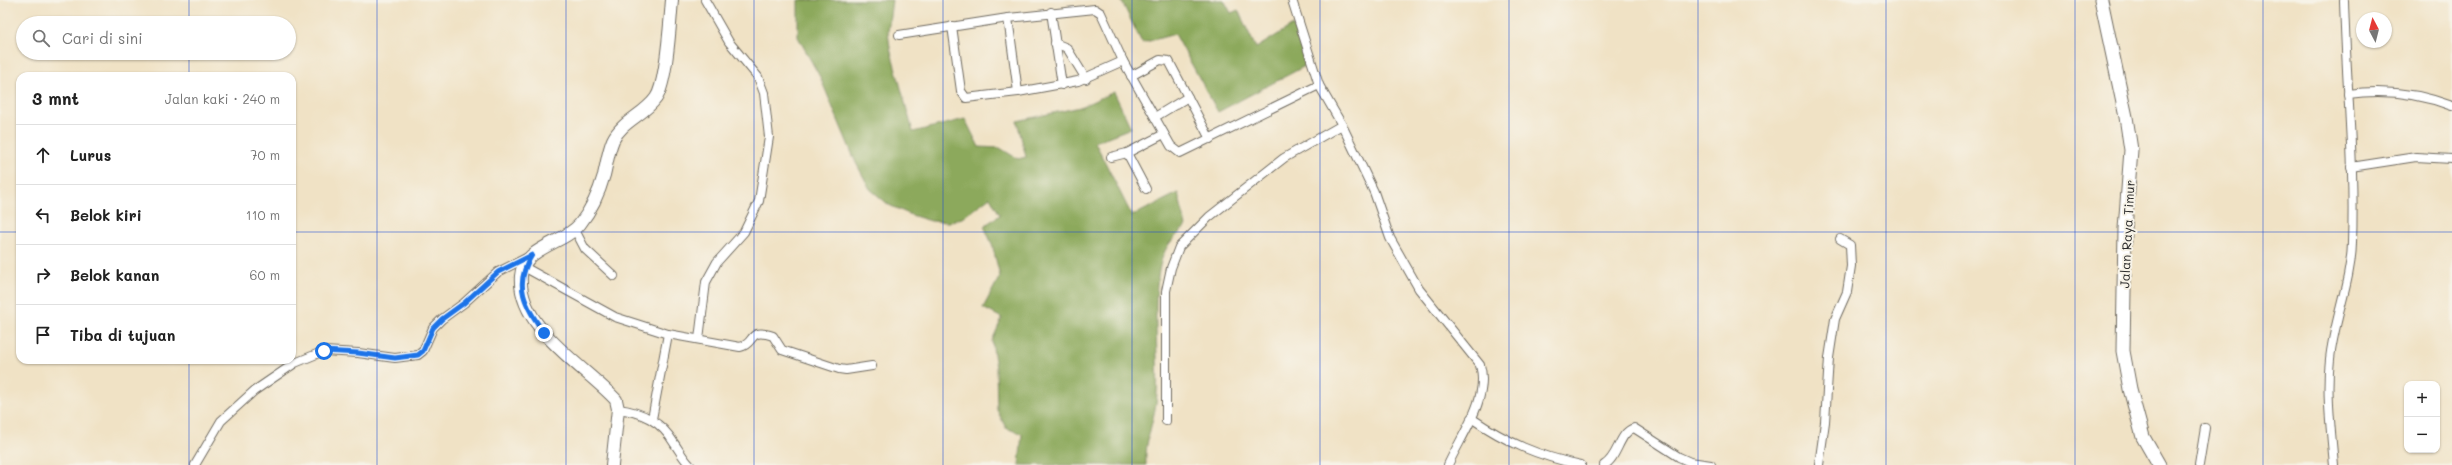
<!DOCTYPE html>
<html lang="id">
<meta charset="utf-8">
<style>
:root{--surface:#fff;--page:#f6f6f6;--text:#222;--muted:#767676;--line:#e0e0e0}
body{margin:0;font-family:Mali,sans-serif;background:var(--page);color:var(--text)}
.controls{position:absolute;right:12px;bottom:12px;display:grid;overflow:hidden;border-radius:8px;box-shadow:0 1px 3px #0004}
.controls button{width:36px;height:36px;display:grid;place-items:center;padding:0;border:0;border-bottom:1px solid var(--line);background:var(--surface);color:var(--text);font:20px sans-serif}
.compass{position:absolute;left:2356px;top:12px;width:36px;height:36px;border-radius:50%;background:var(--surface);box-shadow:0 1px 3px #0004;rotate:353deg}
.stop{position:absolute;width:12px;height:12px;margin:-9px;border:3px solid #1a73e8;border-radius:50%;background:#fff}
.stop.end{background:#1a73e8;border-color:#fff;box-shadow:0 1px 4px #0008}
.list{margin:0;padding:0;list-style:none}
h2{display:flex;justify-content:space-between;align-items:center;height:52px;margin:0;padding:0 16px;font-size:17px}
h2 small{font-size:13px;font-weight:400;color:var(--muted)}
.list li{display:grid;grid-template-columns:26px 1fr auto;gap:12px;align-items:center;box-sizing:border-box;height:60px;padding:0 16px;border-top:1px solid var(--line)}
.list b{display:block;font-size:15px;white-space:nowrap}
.list em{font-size:13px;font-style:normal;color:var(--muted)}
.icon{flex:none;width:22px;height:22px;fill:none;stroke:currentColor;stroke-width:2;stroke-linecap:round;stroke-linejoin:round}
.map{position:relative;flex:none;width:2452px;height:465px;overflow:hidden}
.search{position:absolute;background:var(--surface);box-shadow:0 1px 3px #0004;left:16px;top:16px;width:280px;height:44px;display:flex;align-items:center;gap:10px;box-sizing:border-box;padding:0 14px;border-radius:22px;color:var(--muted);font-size:15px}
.panel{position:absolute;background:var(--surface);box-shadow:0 1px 3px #0004;left:16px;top:72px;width:280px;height:292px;border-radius:12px}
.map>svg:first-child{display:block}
.forest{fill:#8ca95b;stroke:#5c6a43}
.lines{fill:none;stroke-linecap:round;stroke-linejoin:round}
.street-casing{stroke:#706b61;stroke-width:10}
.secondary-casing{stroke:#706b61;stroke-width:14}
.primary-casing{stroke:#706b61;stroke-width:15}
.street{stroke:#fff;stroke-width:8}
.secondary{stroke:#fff;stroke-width:12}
.primary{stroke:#fff;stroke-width:13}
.route{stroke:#1a73e8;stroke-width:5}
.grid{fill:none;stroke:#1d4ed8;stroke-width:1;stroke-opacity:0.55}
.labels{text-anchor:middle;stroke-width:4;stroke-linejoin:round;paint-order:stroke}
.street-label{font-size:13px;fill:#2b2b2b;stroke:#f7f3e8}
</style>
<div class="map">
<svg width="2452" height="465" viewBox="0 0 2452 465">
<rect width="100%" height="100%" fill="#f7f3e8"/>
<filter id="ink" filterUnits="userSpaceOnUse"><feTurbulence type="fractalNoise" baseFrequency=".025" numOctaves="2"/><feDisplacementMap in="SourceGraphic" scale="8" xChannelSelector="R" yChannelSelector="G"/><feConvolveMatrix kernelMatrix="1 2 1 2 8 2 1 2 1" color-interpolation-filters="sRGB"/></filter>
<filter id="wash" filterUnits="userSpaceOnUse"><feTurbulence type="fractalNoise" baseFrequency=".012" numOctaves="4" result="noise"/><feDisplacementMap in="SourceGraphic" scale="16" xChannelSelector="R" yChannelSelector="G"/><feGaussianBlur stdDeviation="0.9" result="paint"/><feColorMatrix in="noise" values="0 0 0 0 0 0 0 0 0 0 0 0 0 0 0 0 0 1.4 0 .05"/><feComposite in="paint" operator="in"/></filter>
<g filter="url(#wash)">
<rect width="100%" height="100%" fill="#f0e2c5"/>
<!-- forest -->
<g class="forest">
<path d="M798 0H892L888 32 890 48 913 132 965 119 979 147 1000 148 1018 159 1026 157 1017 121 1080 107 1114 92 1131 128 1095 142 1132 216 1178 193 1186 226C1181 232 1174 237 1169 244 1147 275 1160 355 1157 393 1156 418 1144 440 1146 465H1019L1022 434 1006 428 997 410 996 368 992 341 1002 318 983 308 1000 276 992 244 984 226 1000 215 990 197 962 218 949 222 931 221 911 215 889 205 870 189 856 163 820 77 798 37Z"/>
<path d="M1121 0H1224L1231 13 1238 10 1256 48 1293 25 1307 65 1218 112 1175 34 1142 43Z"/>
</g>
</g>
<g filter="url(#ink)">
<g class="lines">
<!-- street casing -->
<g class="street-casing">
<g id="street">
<path d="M1292 0 1319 85 1342 125 1374 192 1390 238 1419 289 1480 365C1490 398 1461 436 1448 465"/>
<path d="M1051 12 1062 85"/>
<path d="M1008 18 1018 92"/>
<path d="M952 26 961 91 966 98 1018 92 1078 81 1123 61"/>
<path d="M899 35 1008 18 1095 9 1101 13 1123 61 1171 146 1180 153 1319 85"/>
<path d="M1055 43 1067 48 1086 79"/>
<path d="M1131 76 1160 60 1169 61 1210 139"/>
<path d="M2348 94C2384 89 2418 93 2452 106"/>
<path d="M1155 117 1188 97"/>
<path d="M1127 153 1146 189"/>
<path d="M1111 157 1127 153 1164 134"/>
<path d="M2351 167 2416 157 2452 159"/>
<path d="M575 230 585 249 614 276"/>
<path d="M524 267 615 317 668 334 740 347C756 344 747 327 773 336L782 350 839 369 846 370 872 366"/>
<path d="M699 339 706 282 717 262 744 232 759 201 769 137 764 93 758 77 729 42 705 0"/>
<path d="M618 409C642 412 661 421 674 443 679 450 684 460 690 465"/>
<path d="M1471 418C1508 443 1538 456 1581 465"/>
<path d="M652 419 668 334"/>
<path d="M1166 421V291L1171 268 1179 247 1209 217 1284 158 1342 125"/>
<path d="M195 465 221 421 254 391 295 363 324 351 358 353 395 358 418 355 423 351 433 328 442 319 464 303 498 272 530 256"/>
<path d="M1604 465C1618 458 1619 432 1634 428L1679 457 1690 462 1711 465"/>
<path d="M1819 465 1825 422 1829 358 1835 319 1847 292 1851 266 1850 245 1840 239"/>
<path d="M2199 465 2205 428"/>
<path d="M2334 465C2331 430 2326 393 2330 359 2334 320 2351 282 2352 243 2355 162 2346 81 2344 0"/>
</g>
</g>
<!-- secondary casing -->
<g class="secondary-casing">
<path id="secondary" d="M612 465 618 409 616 400C586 367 517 328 521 276 523 247 564 244 580 224 591 210 599 193 604 175 607 163 608 152 613 140 622 121 644 115 656 98 667 82 670 22 672 0"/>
</g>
<!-- primary casing -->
<g class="primary-casing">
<path id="primary" d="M2101 0 2126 117 2131 150 2125 229 2123 351 2130 389 2143 437 2159 465"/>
</g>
<!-- street -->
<use href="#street" class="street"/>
<!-- secondary -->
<use href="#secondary" class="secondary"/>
<!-- primary -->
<use href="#primary" class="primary"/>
</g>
</g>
<g class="lines" filter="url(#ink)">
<!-- route -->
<path class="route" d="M324 351 358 353 395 358 418 355 423 351 433 328 442 319 464 303 498 272 532 255C512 286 526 306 544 333"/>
</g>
<!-- grid -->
<path class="grid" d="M189 0V23M377 0V465M566 0V465M754 0V465M943 0V465M1132 0V465M1320 0V465M1509 0V465M1698 0V465M1886 0V465M2075 0V465M2263 0V465M189 53V76M0 232H20M292 232H2452M189 360V465"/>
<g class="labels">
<!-- street labels -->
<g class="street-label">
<text transform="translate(2127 234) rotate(-87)" y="5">Jalan Raya Timur</text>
</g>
</g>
</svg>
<div class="controls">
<button>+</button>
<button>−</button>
</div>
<svg class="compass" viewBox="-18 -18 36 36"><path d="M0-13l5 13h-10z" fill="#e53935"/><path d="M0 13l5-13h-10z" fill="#767676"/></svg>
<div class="stop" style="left:324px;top:351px"></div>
<div class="stop end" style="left:544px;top:333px"></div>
<div class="search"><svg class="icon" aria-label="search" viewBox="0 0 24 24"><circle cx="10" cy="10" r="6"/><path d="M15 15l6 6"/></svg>Cari di sini</div>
<section class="panel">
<h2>3 mnt<small>Jalan kaki · 240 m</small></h2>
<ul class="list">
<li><svg class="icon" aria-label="ahead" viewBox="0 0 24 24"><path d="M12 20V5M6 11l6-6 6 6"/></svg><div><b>Lurus</b></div><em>70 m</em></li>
<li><svg class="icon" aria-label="left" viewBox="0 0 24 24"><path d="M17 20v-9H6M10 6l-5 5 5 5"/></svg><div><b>Belok kiri</b></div><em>110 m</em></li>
<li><svg class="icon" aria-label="right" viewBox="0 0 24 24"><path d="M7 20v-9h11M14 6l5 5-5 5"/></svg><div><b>Belok kanan</b></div><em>60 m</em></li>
<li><svg class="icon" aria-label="arrive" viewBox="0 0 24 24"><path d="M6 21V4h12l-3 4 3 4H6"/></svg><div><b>Tiba di tujuan</b></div></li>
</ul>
</section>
</div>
